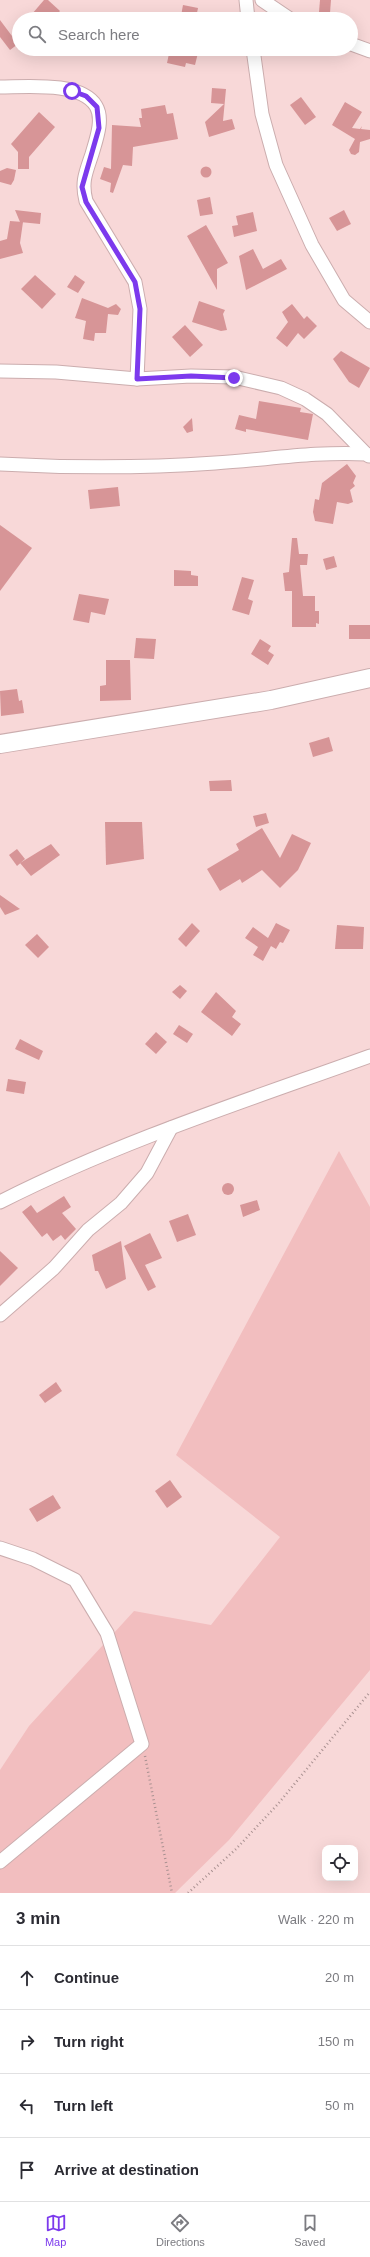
<!DOCTYPE html>
<meta charset="utf-8">
<style>
:root{--surface:#fff;--page:#f7f7f7;--text:#2b2b33;--muted:#7c7c81;--line:#e1e1e2;--accent:#7c3aed}
body{margin:0;font-family:Helvetica,sans-serif;background:var(--page);color:var(--text)}
.controls{position:absolute;right:12px;bottom:12px;display:grid;overflow:hidden;border-radius:8px;box-shadow:0 4px 16px #0002}
.controls button{width:36px;height:36px;display:grid;place-items:center;padding:0;border:0;border-bottom:1px solid var(--line);background:var(--surface);color:var(--text);font:20px sans-serif}
.stop{position:absolute;width:12px;height:12px;margin:-9px;border:3px solid #7c3aed;border-radius:50%;background:#fff}
.stop.end{background:#7c3aed;border-color:#fff;box-shadow:0 1px 4px #0008}
.list{margin:0;padding:0;list-style:none}
h2{display:flex;justify-content:space-between;align-items:center;height:52px;margin:0;padding:0 16px;font-size:17px}
h2 small{font-size:13px;font-weight:400;color:var(--muted)}
.list li{display:grid;grid-template-columns:26px 1fr auto;gap:12px;align-items:center;box-sizing:border-box;height:64px;padding:0 16px;border-top:1px solid var(--line)}
.list b{display:block;font-size:15px;white-space:nowrap}
.list em{font-size:13px;font-style:normal;color:var(--muted)}
.icon{flex:none;width:22px;height:22px;fill:none;stroke:currentColor;stroke-width:2;stroke-linecap:round;stroke-linejoin:round}
.map{position:relative;flex:none;width:370px;height:1893px;overflow:hidden}
.search{position:absolute;background:var(--surface);box-shadow:0 4px 16px #0002;left:12px;right:12px;top:12px;height:44px;display:flex;align-items:center;gap:10px;box-sizing:border-box;padding:0 14px;border-radius:22px;color:var(--muted);font-size:15px}
.sheet{height:308px;background:var(--surface)}
nav{display:flex;justify-content:space-around;align-items:center;box-sizing:border-box;height:56px;border-top:1px solid var(--line);background:var(--surface);font-size:11px;color:var(--muted)}
nav a{display:grid;justify-items:center;gap:2px}
nav .on{color:var(--accent)}
.map>svg:first-child{display:block}
.green{fill:#f2bebf}
.building{fill:#d79597}
.lines{fill:none;stroke-linecap:round;stroke-linejoin:round}
.street-casing{stroke:#cbadae;stroke-width:15}
.secondary-casing{stroke:#cbadae;stroke-width:20}
.path{stroke:#a99191;stroke-width:2.5;stroke-dasharray:1 3;stroke-linecap:butt}
.street{stroke:#fff;stroke-width:13}
.secondary{stroke:#fff;stroke-width:18}
.route{stroke:#7c3aed;stroke-width:5}
</style>
<div class="map">
<svg width="370" height="1893" viewBox="0 0 370 1893">
<rect width="100%" height="100%" fill="#f8d8d8"/>
<!-- green -->
<path class="green" d="M339 1151 370 1207V1670L229 1840 175 1893H0V1770L29 1726 134 1611 211 1625 280 1537 176 1455Z"/>
<!-- building -->
<g class="building">
<path d="M44 0H48L60 11 53 19H38L32 14Z"/>
<path d="M320 0H331L330 13 319 12Z"/>
<path d="M183 5 198 8 196 18 181 16Z"/>
<path d="M0 20 18 44 10 50 0 37Z"/>
<path d="M170 49H199L195 65 186 63 185 67 167 63Z"/>
<path d="M212 88 226 89 223 121 232 119 235 129 209 137 205 122 224 104 211 103Z"/>
<path d="M301 97 316 117 305 125 290 105Z"/>
<path d="M345 102 362 112 352 128 360 129 362 126 361 129 370 130V139L360 142 359 152 355 155 351 154 349 150 355 139 332 125Z"/>
<path d="M165 105 167 114 173 113 178 139 133 147 132 166 123 165 113 193 110 192 111 183 100 179 104 167 111 169 112 125 141 127 139 118H142L141 109Z"/>
<path d="M39 112 55 127 29 157V169H18V152L11 144Z"/>
<circle cx="206" cy="172" r="5.5"/>
<path d="M7 168 16 170 14 180 11 185 0 182V171Z"/>
<path d="M210 197 213 214 200 216 197 200Z"/>
<path d="M15 210 41 213 40 224 20 222Z"/>
<path d="M344 210 351 224 337 231 329 218Z"/>
<path d="M253 212 257 231 234 237 232 226 238 225 236 216Z"/>
<path d="M10 221 23 222 20 243 23 253 0 259V241L7 239Z"/>
<path d="M206 225 228 263 217 269V290L187 236Z"/>
<path d="M253 249 263 269 281 259 287 269 246 290 239 256Z"/>
<path d="M35 275 56 294 42 309 21 289Z"/>
<path d="M75 275 85 282 78 293 67 287Z"/>
<path d="M82 298 108 308 116 304 121 309 118 315 108 314 106 333H95L94 341 83 339 86 321 75 318Z"/>
<path d="M199 301 225 310 223 314 227 330 221 331 192 322Z"/>
<path d="M292 304 304 319 307 316 317 326 304 339 298 333 287 347 276 338 288 322 282 312Z"/>
<path d="M185 325 203 345 190 357 172 337Z"/>
<path d="M341 351 370 368 359 388 349 382 333 359Z"/>
<path d="M259 401 301 408 300 412 313 414 308 440 246 429V432L235 429 239 415 256 419Z"/>
<path d="M192 418 193 431 187 433 183 427Z"/>
<path d="M347 464 356 476 353 483 355 486 350 490 353 502 348 504 337 502 333 524 315 521 313 512 315 499 319 500 322 483Z"/>
<path d="M118 487 120 506 90 509 88 490Z"/>
<path d="M0 525 32 548 0 591Z"/>
<path d="M292 538H297L299 554H308L307 565H300L303 596H315V611H319V624L316 623V627H292V591H285L283 573 289 572Z"/>
<path d="M334 556 337 567 326 570 323 559Z"/>
<path d="M174 570 191 571V575L198 576V586H174Z"/>
<path d="M242 577 254 580 248 599 253 601 249 615 232 610Z"/>
<path d="M79 594 109 599 105 615 91 612 89 623 73 620Z"/>
<rect x="349" y="625" width="21" height="14"/>
<path d="M136 638 156 639 154 659 134 658Z"/>
<path d="M260 639 271 646 268 651 274 655 268 665 251 654Z"/>
<path d="M106 660H130L131 700 100 701V686L106 685Z"/>
<path d="M17 689 19 701 22 700 24 713 1 716 0 691Z"/>
<path d="M329 737 333 751 313 757 309 743Z"/>
<path d="M231 780 232 791H210L209 781Z"/>
<path d="M266 813 269 823 256 827 253 816Z"/>
<path d="M105 822H142L144 859 106 865Z"/>
<path d="M262 828 280 858 292 834 311 843 298 870 280 888 262 870 242 883 240 879 220 891 207 869 239 850 236 844Z"/>
<path d="M51 844 60 855 31 876 20 863Z"/>
<path d="M17 849 25 859 17 866 9 855Z"/>
<path d="M0 895 20 909 5 915 0 907Z"/>
<path d="M192 923 200 931 186 947 178 939Z"/>
<path d="M276 923 290 930 283 943 280 942 276 949 271 946 263 961 253 955 258 947 245 938 253 927 268 938Z"/>
<path d="M337 925 364 927 363 949H335Z"/>
<path d="M37 934 49 947 38 958 25 945Z"/>
<path d="M180 985 187 991 180 999 172 992Z"/>
<path d="M216 992 236 1011 232 1017 241 1024 232 1036 201 1012Z"/>
<path d="M179 1025 193 1034 187 1043 173 1034Z"/>
<path d="M156 1032 167 1042 156 1054 145 1044Z"/>
<path d="M20 1039 43 1051 39 1060 15 1049Z"/>
<path d="M8 1079 26 1082 24 1094 6 1091Z"/>
<circle cx="228" cy="1189" r="6"/>
<path d="M64 1196 71 1207 62 1213 76 1229 65 1240 61 1235 53 1241 47 1233 42 1237 22 1212 31 1205 37 1213Z"/>
<path d="M257 1200 260 1210 243 1217 240 1205Z"/>
<path d="M188 1214 196 1235 177 1242 169 1221Z"/>
<path d="M150 1233 162 1258 145 1265 156 1287 148 1291 124 1246Z"/>
<path d="M121 1241 126 1279 106 1289 98 1271H95L92 1255Z"/>
<path d="M0 1251 18 1268 0 1286Z"/>
<path d="M56 1382 62 1391 45 1403 39 1395Z"/>
<path d="M170 1480 182 1497 167 1508 155 1491Z"/>
<path d="M53 1495 61 1508 37 1522 29 1509Z"/>
</g>
<g class="lines">
<!-- street casing -->
<g class="street-casing">
<g id="street">
<path d="M246 0 248 19"/>
<path d="M262 0 290 19"/>
<path d="M351 44 370 51"/>
<path d="M253 49 262 114 276 165 312 245 344 300 370 322"/>
<path d="M0 87C25 87 81 81 96 106 104 119 96 140 92 154 86 172 81 182 86 201L135 282 140 309 137 379"/>
<path d="M0 371 56 372 137 379 191 376 234 377 281 388 305 399 327 414 366 454"/>
<path d="M0 464C72 468 143 468 215 463 265 460 316 451 366 454L369 456"/>
<path d="M0 1202C118 1142 245 1101 370 1056"/>
<path d="M0 1315 54 1268 88 1230 121 1203 147 1173 171 1128"/>
<path d="M0 1548 33 1559 75 1580 107 1633 142 1744 0 1862"/>
</g>
</g>
<!-- secondary casing -->
<g class="secondary-casing">
<path id="secondary" d="M0 744 271 700 370 678"/>
</g>
<!-- path -->
<g class="path">
<path d="M145 1756 172 1893"/>
<path d="M188 1893 236 1849 278 1804 370 1692"/>
</g>
<!-- street -->
<use href="#street" class="street"/>
<!-- secondary -->
<use href="#secondary" class="secondary"/>
</g>
<g class="lines">
<!-- route -->
<path class="route" d="M72 91 86 96 97 107 99 128 82 187 86 202 135 282 140 309 137 379 191 376 234 378"/>
</g>
</svg>
<div class="controls">
<button><svg class="icon" aria-label="locate" viewBox="0 0 24 24"><circle cx="12" cy="12" r="6"/><path d="M12 2v4M12 18v4M2 12h4M18 12h4"/></svg></button>
</div>
<div class="stop" style="left:72px;top:91px"></div>
<div class="stop end" style="left:234px;top:378px"></div>
<div class="search"><svg class="icon" aria-label="search" viewBox="0 0 24 24"><circle cx="10" cy="10" r="6"/><path d="M15 15l6 6"/></svg>Search here</div>
</div>
<section class="sheet">
<h2>3 min<small>Walk · 220 m</small></h2>
<ul class="list">
<li><svg class="icon" aria-label="ahead" viewBox="0 0 24 24"><path d="M12 20V5M6 11l6-6 6 6"/></svg><div><b>Continue</b></div><em>20 m</em></li>
<li><svg class="icon" aria-label="right" viewBox="0 0 24 24"><path d="M7 20v-9h11M14 6l5 5-5 5"/></svg><div><b>Turn right</b></div><em>150 m</em></li>
<li><svg class="icon" aria-label="left" viewBox="0 0 24 24"><path d="M17 20v-9H6M10 6l-5 5 5 5"/></svg><div><b>Turn left</b></div><em>50 m</em></li>
<li><svg class="icon" aria-label="arrive" viewBox="0 0 24 24"><path d="M6 21V4h12l-3 4 3 4H6"/></svg><div><b>Arrive at destination</b></div></li>
</ul>
</section>
<nav>
<a class="on"><svg class="icon" aria-label="map" viewBox="0 0 24 24"><path d="M3 6l6-2 6 2 6-2v14l-6 2-6-2-6 2zM9 4v14M15 6v14"/></svg>Map</a>
<a><svg class="icon" aria-label="directions" viewBox="0 0 24 24"><path d="M12 3l9 9-9 9-9-9zM9 14v-3h6M13 9l2 2-2 2"/></svg>Directions</a>
<a><svg class="icon" aria-label="saved" viewBox="0 0 24 24"><path d="M7 4h10v16l-5-4-5 4z"/></svg>Saved</a>
</nav>
